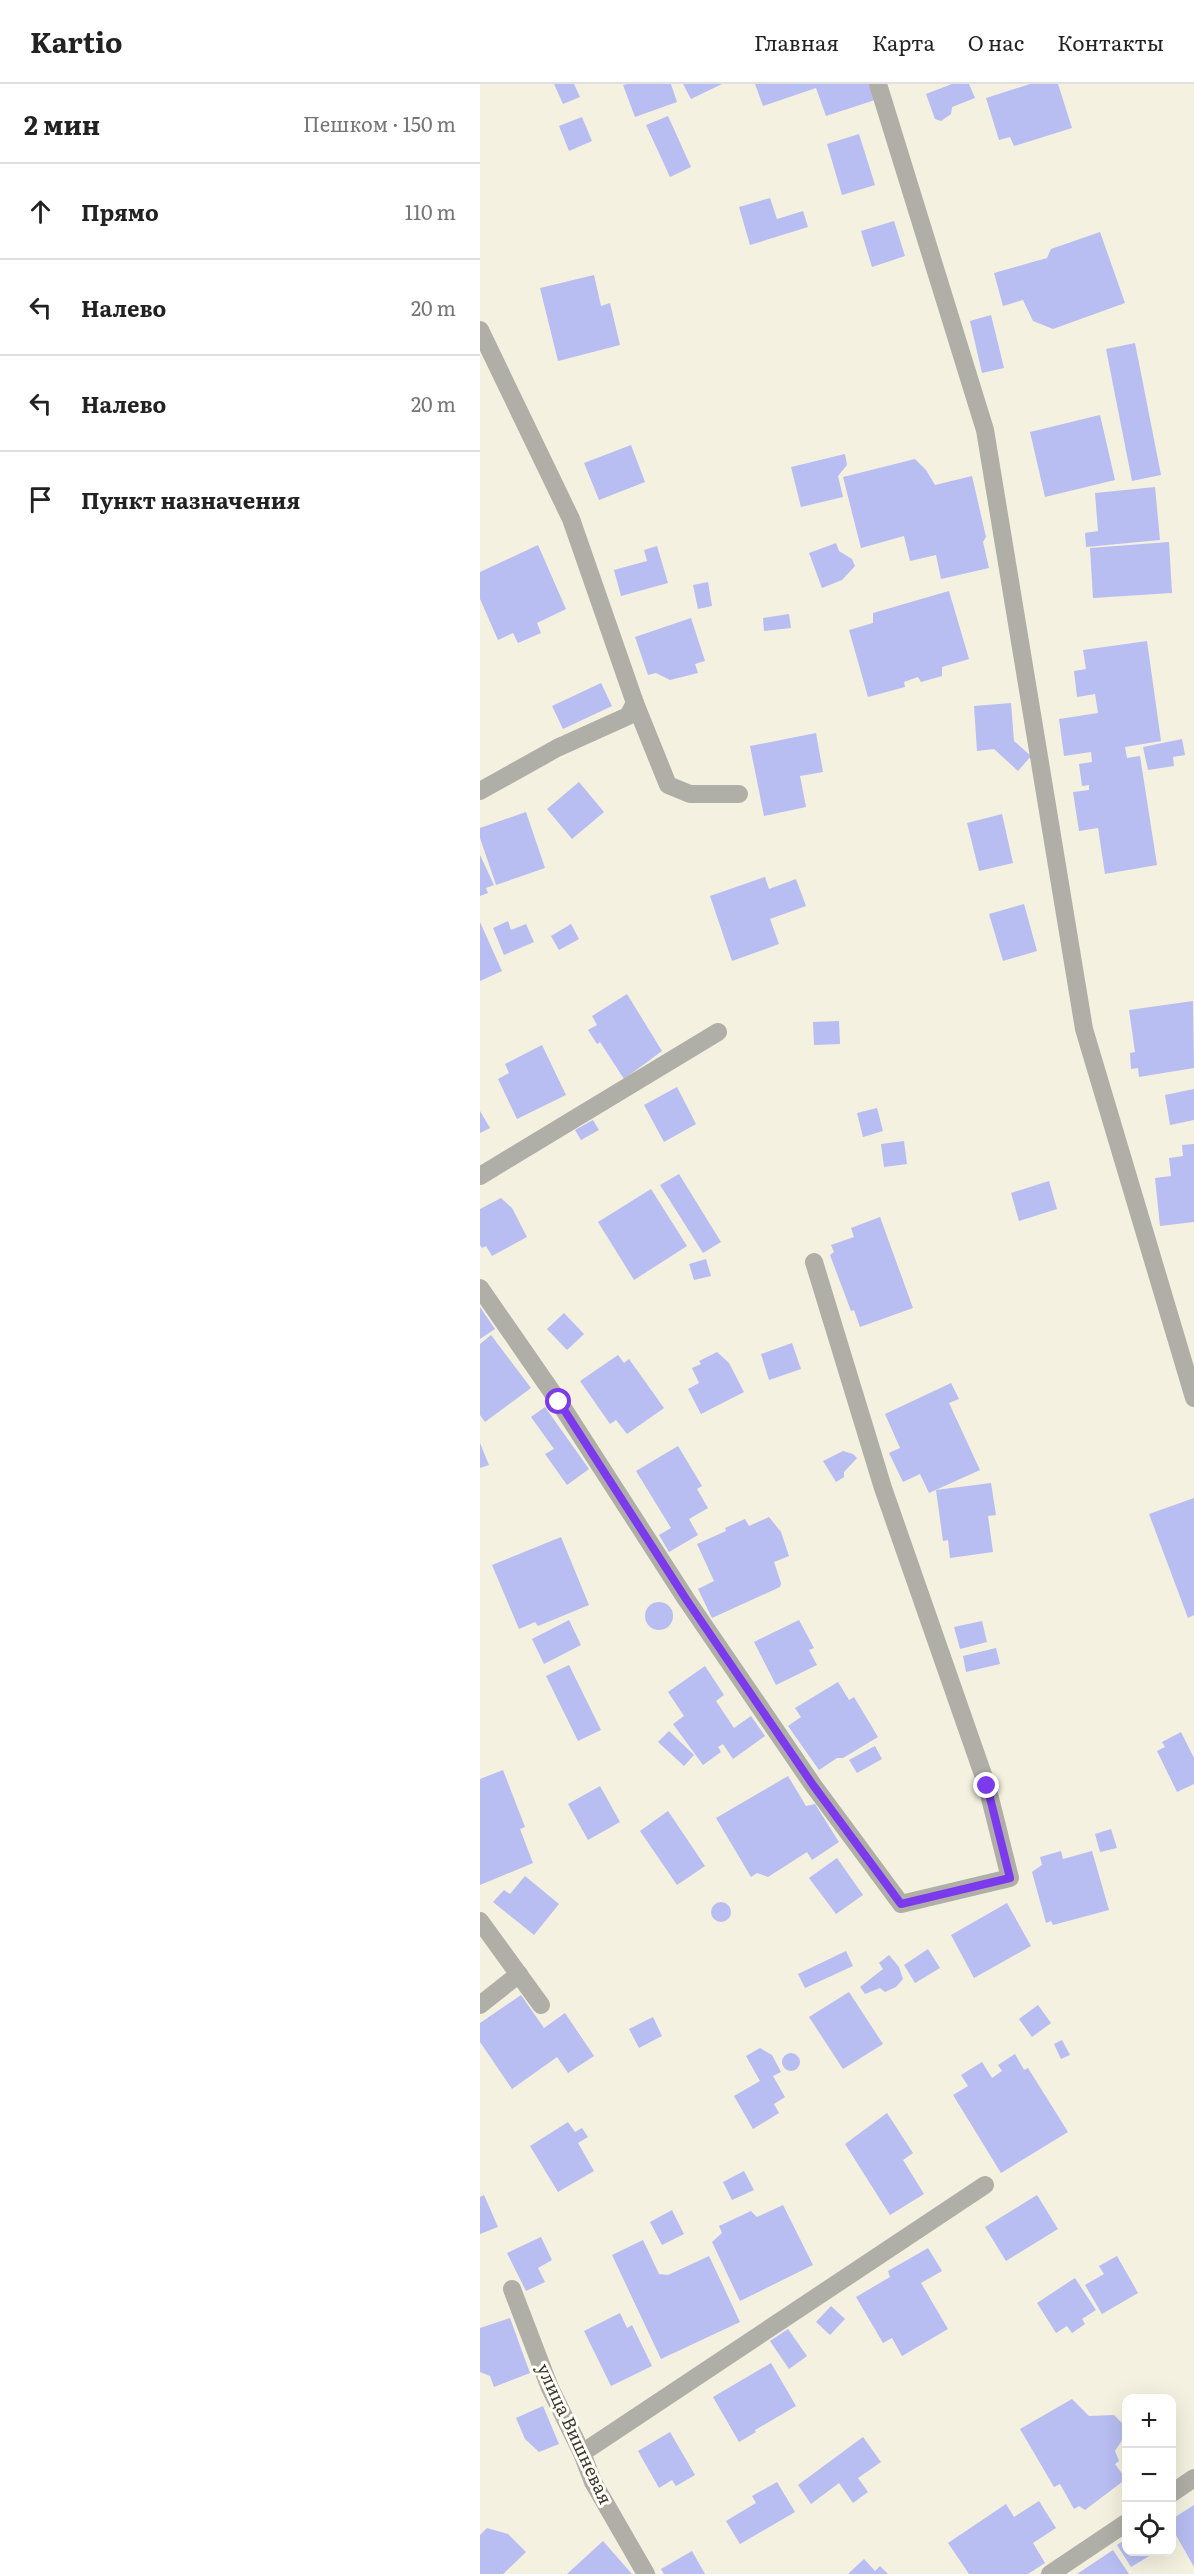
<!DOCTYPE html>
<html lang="ru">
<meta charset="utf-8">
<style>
:root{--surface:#fff;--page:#f6f6f6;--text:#222;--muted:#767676;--line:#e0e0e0}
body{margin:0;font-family:Literata,serif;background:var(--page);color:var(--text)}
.controls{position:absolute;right:18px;bottom:18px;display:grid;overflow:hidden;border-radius:12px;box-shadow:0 6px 24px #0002}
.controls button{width:54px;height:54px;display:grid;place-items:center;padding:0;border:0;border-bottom:2px solid var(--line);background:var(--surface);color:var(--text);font:30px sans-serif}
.stop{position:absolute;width:18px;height:18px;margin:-14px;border:4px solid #7c3aed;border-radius:50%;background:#fff}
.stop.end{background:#7c3aed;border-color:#fff;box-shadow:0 2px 6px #0008}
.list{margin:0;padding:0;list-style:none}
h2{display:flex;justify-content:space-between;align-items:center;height:78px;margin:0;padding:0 24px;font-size:26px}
h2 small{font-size:20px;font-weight:400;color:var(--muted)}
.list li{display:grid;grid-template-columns:39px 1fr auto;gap:18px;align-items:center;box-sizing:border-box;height:96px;padding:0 24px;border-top:2px solid var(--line)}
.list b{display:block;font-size:22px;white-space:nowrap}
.list em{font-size:20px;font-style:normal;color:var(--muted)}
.icon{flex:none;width:33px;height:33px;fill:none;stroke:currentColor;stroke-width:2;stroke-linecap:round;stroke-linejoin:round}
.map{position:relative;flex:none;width:714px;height:2490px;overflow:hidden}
header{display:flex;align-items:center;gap:36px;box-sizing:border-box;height:84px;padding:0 30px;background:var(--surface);border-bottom:2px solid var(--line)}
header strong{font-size:28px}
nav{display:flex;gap:33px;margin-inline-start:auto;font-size:21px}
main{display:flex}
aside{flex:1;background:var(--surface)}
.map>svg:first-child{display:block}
.building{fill:#b8bdf2}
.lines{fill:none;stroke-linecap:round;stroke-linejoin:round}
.minor{stroke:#afaea7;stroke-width:18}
.route{stroke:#7c3aed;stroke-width:8}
.labels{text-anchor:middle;stroke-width:6;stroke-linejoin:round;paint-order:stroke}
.street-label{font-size:18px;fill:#3a3932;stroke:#fffef7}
</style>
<header>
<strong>Kartio</strong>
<nav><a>Главная</a><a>Карта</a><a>О нас</a><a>Контакты</a></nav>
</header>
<main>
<aside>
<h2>2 мин<small>Пешком · 150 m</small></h2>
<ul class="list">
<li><svg class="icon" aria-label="ahead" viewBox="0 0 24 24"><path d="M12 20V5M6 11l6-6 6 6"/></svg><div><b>Прямо</b></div><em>110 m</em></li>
<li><svg class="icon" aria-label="left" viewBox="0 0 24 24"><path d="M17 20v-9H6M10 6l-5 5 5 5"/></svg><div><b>Налево</b></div><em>20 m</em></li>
<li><svg class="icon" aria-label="left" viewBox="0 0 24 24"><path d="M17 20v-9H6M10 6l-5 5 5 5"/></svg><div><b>Налево</b></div><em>20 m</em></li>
<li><svg class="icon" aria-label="arrive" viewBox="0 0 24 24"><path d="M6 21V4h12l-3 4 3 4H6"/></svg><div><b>Пункт назначения</b></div></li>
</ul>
</aside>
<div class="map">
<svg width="714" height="2490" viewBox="0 0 714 2490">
<rect width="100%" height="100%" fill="#f4f1e0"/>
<!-- building -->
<g class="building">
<path d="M74 0H94L100 13 83 20Z"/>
<path d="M147 0H191L197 18 155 33 143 1Z"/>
<path d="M203 0H242L211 15Z"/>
<path d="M275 0H390L395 16 346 32 336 4 283 22Z"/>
<path d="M472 0H489L495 14 472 23 471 30 461 37 455 35 446 10Z"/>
<path d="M550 0H578L592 44 534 62 530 53 519 56 506 14Z"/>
<path d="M188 32 211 83 190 93 166 41Z"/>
<path d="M102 33 112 57 89 67 79 42Z"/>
<path d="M379 50 395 101 362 111 347 60Z"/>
<path d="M290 114 297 135 323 127 328 143 270 161 259 123Z"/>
<path d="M414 137 425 172 392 183 381 147Z"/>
<path d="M620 148 645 219 573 245 553 237 543 216 523 222 514 189 567 174 571 165Z"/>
<path d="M114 191 121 222 130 219 140 261 78 277 60 204Z"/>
<path d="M511 231 524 284 502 289 490 237Z"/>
<path d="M655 259 681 391 652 397 626 265Z"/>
<path d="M620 331 635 396 565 413 550 348Z"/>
<path d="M151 361 165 398 119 416 104 379Z"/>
<path d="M365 370 367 381 358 392 363 413 321 423 311 383Z"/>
<path d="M435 375 446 386 455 401 492 392 506 453 503 458 509 484 461 495 456 471 430 477 424 452 381 464 363 393Z"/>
<path d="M675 403 680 456 606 463 605 449 618 447 615 409Z"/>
<path d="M689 458 692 509 613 514 610 464Z"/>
<path d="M356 459 359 467 372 475 375 482 362 496 342 504 329 469Z"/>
<path d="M58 461 86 525 57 539 61 549 38 559 33 549 18 556 0 515V488Z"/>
<path d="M177 462 188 499 141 512 134 486 167 477 164 466Z"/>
<path d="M228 498 232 522 218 525 213 501Z"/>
<path d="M469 507 489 575 462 583V592L441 598 438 593 424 598 425 603 388 613 369 546 393 539V529Z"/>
<path d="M309 530 311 544 284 547 283 534Z"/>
<path d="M211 534 225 577 215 580 218 589 190 596 176 589 168 591 155 553Z"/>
<path d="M667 557 681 657 645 663 647 674 660 672 677 781 625 790 618 744 599 747 593 708 609 706V701L602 702 599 680 612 678 611 668 584 672 579 635 618 629 615 610 597 613 594 587 606 585 603 566Z"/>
<path d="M121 599 132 622 83 645 72 622Z"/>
<path d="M531 619 534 657 551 672 538 687 514 665 497 667 494 622Z"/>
<path d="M336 649 343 688 320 692 326 723 284 732 270 662Z"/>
<path d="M702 655 705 671 693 673 694 682 668 686 663 663Z"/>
<path d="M99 698 124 728 92 755 67 725Z"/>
<path d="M46 728 65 784 16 801 0 754V744Z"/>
<path d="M522 730 533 779 499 787 487 739Z"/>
<path d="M0 771 14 801 6 804 8 809 0 812Z"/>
<path d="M285 793 289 805 316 795 326 822 290 835 299 860 252 877 230 812Z"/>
<path d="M544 820 557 867 523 877 509 830Z"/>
<path d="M28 837 31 846 46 840 54 858 24 871 13 844Z"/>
<path d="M0 838 22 887 0 897Z"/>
<path d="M91 840 99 855 79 866 71 852Z"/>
<path d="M147 910 182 967 144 995 120 958 117 960 108 946 117 941 112 932Z"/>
<path d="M713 917 714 984 659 993 658 984 651 985 650 969 655 968 649 926Z"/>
<path d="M359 937 360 960 334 961 333 938Z"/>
<path d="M62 961 86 1011 37 1035 18 995 29 989 25 980Z"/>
<path d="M197 1003 216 1040 184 1058 164 1021Z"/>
<path d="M714 1005V1036L690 1041 685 1011Z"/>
<path d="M397 1024 403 1047 383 1053 377 1029Z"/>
<path d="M0 1027 10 1044 0 1049Z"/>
<path d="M113 1036 119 1046 101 1056 95 1046Z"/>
<path d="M424 1057 427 1080 404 1083 401 1060Z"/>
<path d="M714 1060V1138L680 1142 675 1094 691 1092 689 1074 703 1072 702 1061Z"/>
<path d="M199 1090 241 1158 223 1169 180 1101Z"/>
<path d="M569 1097 577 1125 539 1137 531 1109Z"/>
<path d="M171 1105 207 1162 154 1196 118 1138Z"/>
<path d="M21 1114 32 1124 47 1153 12 1172 6 1162 2 1164 0 1161V1125Z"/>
<path d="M400 1133 433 1224 380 1243 374 1226 371 1227 350 1171 354 1168 351 1161 374 1153 371 1144Z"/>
<path d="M226 1175 231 1192 214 1196 209 1180Z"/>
<path d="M0 1223 15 1245 0 1255Z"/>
<path d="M84 1229 104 1250 87 1266 67 1245Z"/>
<path d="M11 1251 51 1304 5 1338 0 1331V1260Z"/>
<path d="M312 1259 321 1285 289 1296 281 1270Z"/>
<path d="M237 1268 249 1279 264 1308 221 1330 208 1305 219 1299 212 1284 221 1280 219 1277Z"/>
<path d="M138 1271 144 1279 149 1275 184 1324 147 1350 136 1336 130 1340 100 1297Z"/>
<path d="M471 1299 479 1315 469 1319 500 1386 449 1409 440 1390 423 1398 409 1369 420 1364 405 1330Z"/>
<path d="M65 1323 109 1385 87 1401 65 1370 74 1365 51 1333Z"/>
<path d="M0 1359 9 1381 0 1384Z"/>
<path d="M198 1362 222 1402 217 1405 228 1424 209 1435 218 1451 189 1468 179 1451 191 1444 156 1387Z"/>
<path d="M363 1367 373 1370 377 1374 364 1388V1393L356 1398 343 1377Z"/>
<path d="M511 1399 516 1431 508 1432 513 1468 470 1474 468 1456 463 1457 456 1406Z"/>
<path d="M714 1414V1531L708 1534 669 1430Z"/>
<path d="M289 1433 301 1448 309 1472 294 1478 301 1499 300 1503 232 1534 218 1505 234 1497 217 1460 246 1447 245 1444 265 1435 269 1442Z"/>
<path d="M81 1453 109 1521 58 1542 55 1538 39 1545 12 1481Z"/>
<circle cx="179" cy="1532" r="14"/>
<path d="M89 1536 101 1561 64 1580 52 1555Z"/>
<path d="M319 1536 334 1564 329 1566 337 1581 296 1601 274 1558Z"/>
<path d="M502 1537 507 1558 480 1565 474 1543Z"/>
<path d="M516 1564 520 1580 486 1588 483 1572Z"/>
<path d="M89 1581 121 1646 98 1657 66 1592Z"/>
<path d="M225 1582 244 1611 236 1617 254 1644 271 1632 285 1652 253 1675 243 1660 238 1663 241 1668 223 1681 193 1640 204 1632 188 1608Z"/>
<path d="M358 1598 369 1616 374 1613 398 1653 363 1674H357L339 1686 308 1642 321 1633 315 1624Z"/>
<path d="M189 1647 214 1671 204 1682 178 1658Z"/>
<path d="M701 1648 714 1674V1700L697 1708 677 1667 685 1663 682 1658Z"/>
<path d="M395 1662 402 1675 377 1689 369 1676Z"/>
<path d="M23 1686 45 1743 40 1745 53 1779 0 1801V1695Z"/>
<path d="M308 1692 326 1722 335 1720 359 1758 332 1776 327 1768 288 1793 277 1789 271 1793 236 1734Z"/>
<path d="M120 1702 140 1738 108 1756 88 1720Z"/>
<path d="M188 1727 225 1782 197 1801 160 1747Z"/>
<path d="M631 1745 637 1764 620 1768 615 1750Z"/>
<path d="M581 1767 583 1775 612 1767 629 1826 573 1841 571 1837 566 1839 552 1788 562 1781 560 1773Z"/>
<path d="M357 1774 383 1811 356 1830 329 1794Z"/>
<path d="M45 1792 79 1820 54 1851 13 1818 24 1806 30 1810Z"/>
<circle cx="241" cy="1828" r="10"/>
<path d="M527 1819 551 1862 494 1894 471 1851Z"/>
<path d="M448 1865 460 1884 435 1899 424 1881Z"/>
<path d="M366 1867 373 1882 325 1904 318 1890Z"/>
<path d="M409 1871 419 1883 423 1895 416 1903 405 1908 400 1904 385 1910 380 1903 403 1885 399 1879Z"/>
<path d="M369 1908 403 1960 363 1985 329 1933Z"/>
<path d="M41 1911 64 1944 85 1929 114 1972 88 1989 77 1973 32 2005 0 1958V1939Z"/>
<path d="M558 1921 571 1939 552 1953 539 1935Z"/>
<path d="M173 1933 182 1952 159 1964 149 1945Z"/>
<path d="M582 1956 590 1971 581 1975 574 1960Z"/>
<path d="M280 1964 292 1971 301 1988 293 1992 305 2013 294 2020 299 2029 273 2045 254 2012 280 1997 266 1972Z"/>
<circle cx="311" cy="1978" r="9"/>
<path d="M535 1970 544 1986 548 1984 588 2048 521 2089 473 2011 488 2002 481 1991 502 1978 512 1994 522 1987 518 1981Z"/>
<path d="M407 2029 433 2069 423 2076 444 2110 410 2131 365 2060Z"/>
<path d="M88 2038 95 2048 102 2044 108 2053 98 2059 114 2087 78 2108 50 2062Z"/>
<path d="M264 2087 274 2106 252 2116 243 2098Z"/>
<path d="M4 2111 18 2143 0 2150V2113Z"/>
<path d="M557 2111 578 2145 526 2177 505 2143Z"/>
<path d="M303 2121 333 2181 260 2217 232 2158 242 2149 239 2142 271 2127 277 2133Z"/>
<path d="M192 2126 204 2150 182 2161 170 2138Z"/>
<path d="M61 2153 72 2176 58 2184 65 2198 46 2207 27 2169Z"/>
<path d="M163 2156 179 2190 188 2191 229 2172 260 2238 181 2275 132 2171Z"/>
<path d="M448 2164 462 2187 441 2199 468 2245 422 2272 412 2254 403 2259 376 2213 410 2193 408 2187Z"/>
<path d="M637 2172 658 2209 622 2230 605 2201 624 2190 619 2182Z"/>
<path d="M595 2194 616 2226 602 2235 605 2240 592 2249 587 2242 576 2249 557 2219Z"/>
<path d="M351 2222 365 2235 350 2251 336 2238Z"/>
<path d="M140 2229 147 2244 152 2241 172 2282 131 2302 104 2247Z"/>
<path d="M30 2234 50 2289 14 2303 10 2292 0 2288V2244Z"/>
<path d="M308 2245 327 2272 309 2285 290 2257Z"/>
<path d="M291 2279 316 2322 275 2346 276 2348 259 2358 233 2313Z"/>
<path d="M592 2315 609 2332 634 2331 643 2340 646 2350 635 2367 639 2377 635 2380 646 2395 605 2426 599 2422 594 2425 580 2400 574 2403 540 2345Z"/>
<path d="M63 2322 79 2360 59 2368 45 2355 36 2334Z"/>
<path d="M190 2348 215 2391 196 2402 192 2396 179 2404 158 2367Z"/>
<path d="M383 2353 401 2378 378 2394 388 2408 373 2419 359 2399 331 2420 318 2401Z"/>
<path d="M297 2398 315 2428 260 2460 246 2437 276 2419 272 2412Z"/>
<path d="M559 2417 576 2444 553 2459 565 2479 548 2490H489L468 2459 526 2420 534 2433Z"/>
<path d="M714 2421V2483L692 2444V2435Z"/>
<path d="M7 2444 28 2450 46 2468 23 2490H0V2451Z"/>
<path d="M646 2455V2468H676L651 2483 637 2461Z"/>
<path d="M123 2457 152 2490H87Z"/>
<path d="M633 2466 649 2490H597Z"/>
<path d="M212 2467 225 2490H184L181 2485Z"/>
<path d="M384 2475 395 2487 400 2482 408 2490H368Z"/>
</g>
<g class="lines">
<!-- minor -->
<g class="minor">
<path d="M398 0 505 346 604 945 714 1314"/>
<path d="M0 246 91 435 155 619 148 632 77 664 0 707"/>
<path d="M155 619 188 701 210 710H259"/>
<path d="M0 1092 238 948"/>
<path d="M0 1204 79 1318 206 1515 333 1701 421 1820 530 1794 507 1702 403 1404 334 1178"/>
<path d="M0 1837 61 1921"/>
<path d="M0 1921 39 1890"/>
<path d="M32 2205 70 2304 102 2369 113 2398 166 2490"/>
<path d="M102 2369 505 2101"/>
<path d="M692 2409 714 2394"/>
<path d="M570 2490 646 2439"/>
</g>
</g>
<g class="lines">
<!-- route -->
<path class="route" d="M79 1318 206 1515 333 1701 421 1820 530 1794 507 1702"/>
</g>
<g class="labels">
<!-- street labels -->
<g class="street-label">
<text transform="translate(94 2350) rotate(65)" y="6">улица Вишневая</text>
</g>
</g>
</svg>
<div class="controls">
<button>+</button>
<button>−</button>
<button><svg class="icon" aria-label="locate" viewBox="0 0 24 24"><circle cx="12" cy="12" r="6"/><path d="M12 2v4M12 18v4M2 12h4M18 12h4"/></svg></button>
</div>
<div class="stop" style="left:79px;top:1318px"></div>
<div class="stop end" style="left:507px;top:1702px"></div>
</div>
</main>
